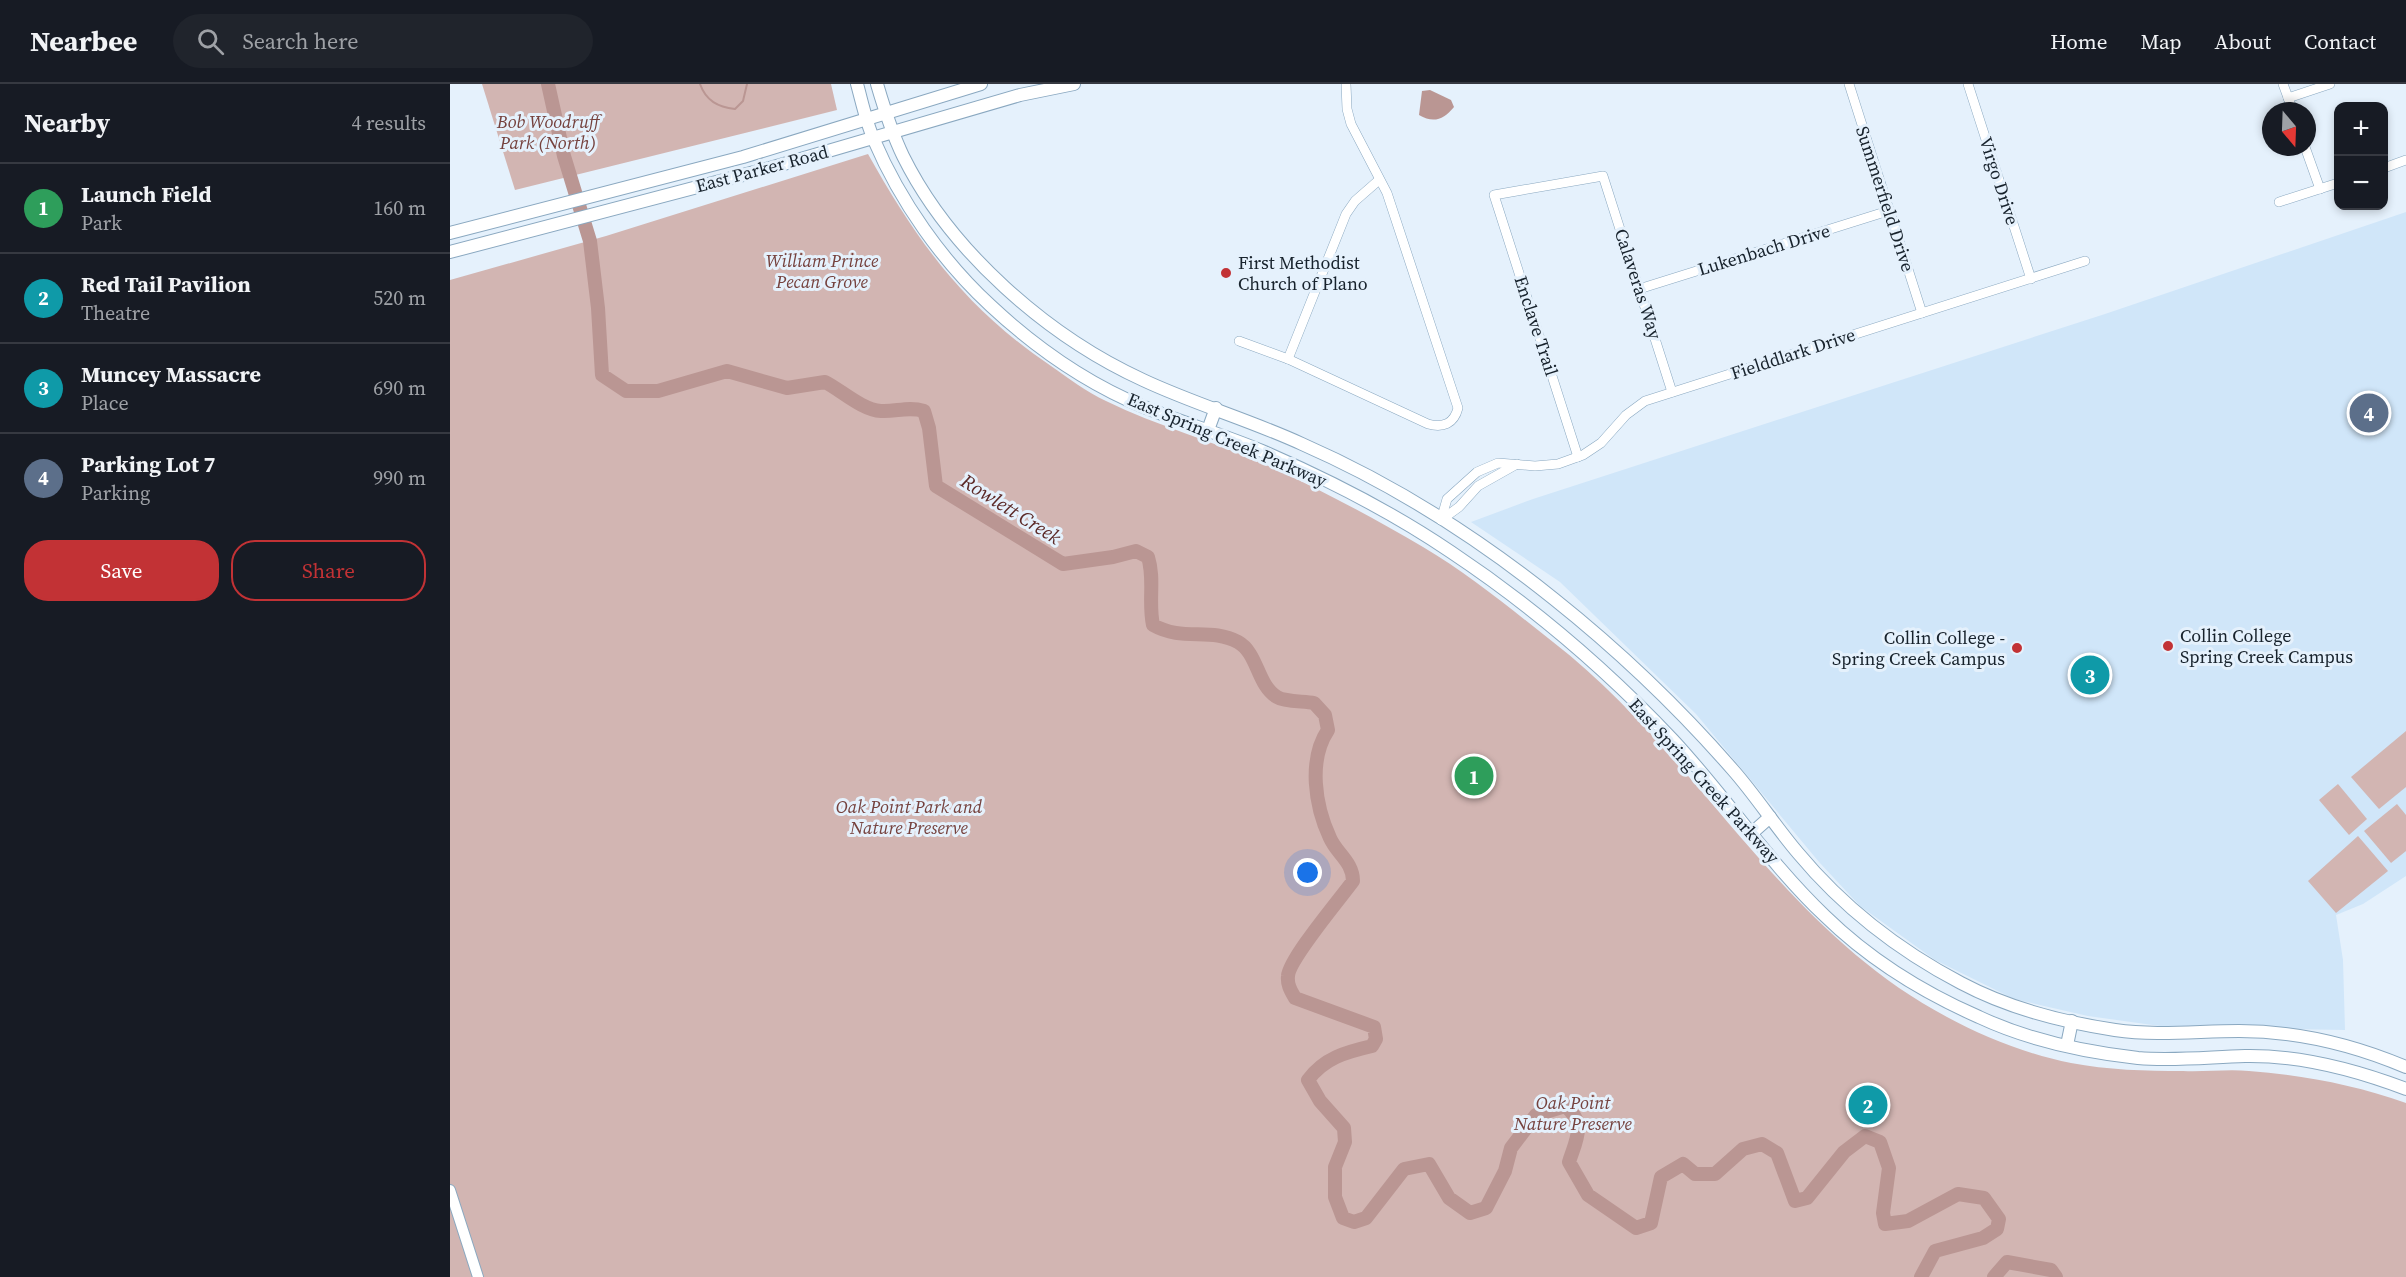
<!DOCTYPE html>
<meta charset="utf-8">
<style>
:root{--surface:#171b24;--page:#20242c;--text:#f1f3f6;--muted:#9ea1a6;--line:#363941;--accent:#c23235}
body{margin:0;font-family:"Source Serif 4",serif;background:var(--page);color:var(--text)}
.controls{position:absolute;right:18px;top:18px;display:grid;overflow:hidden;border-radius:12px;box-shadow:0 3px 9px #0003}
.controls button{width:54px;height:54px;display:grid;place-items:center;padding:0;border:0;border-bottom:2px solid var(--line);background:var(--surface);color:var(--text);font:30px sans-serif}
.compass{position:absolute;left:1812px;top:18px;width:54px;height:54px;border-radius:50%;background:var(--surface);box-shadow:0 3px 9px #0003;rotate:161deg}
.you{position:absolute;left:858px;top:789px;width:21px;height:21px;margin:-15px;border:4px solid #fff;border-radius:50%;background:#1a73e8;box-shadow:0 0 0 9px #1a73e833}
.badge{display:grid;place-items:center;width:39px;height:39px;border-radius:50%;background:var(--accent);color:#fff;font-size:20px;font-weight:700}
.pin{position:absolute;translate:-50% -50%;border:3px solid #fff;box-shadow:0 2px 6px #0006}
.list{margin:0;padding:0;list-style:none}
h2{display:flex;justify-content:space-between;align-items:center;height:78px;margin:0;padding:0 24px;font-size:26px}
h2 small{font-size:20px;font-weight:400;color:var(--muted)}
.list li{display:grid;grid-template-columns:39px 1fr auto;gap:18px;align-items:center;box-sizing:border-box;height:90px;padding:0 24px;border-top:2px solid var(--line)}
.list b{display:block;font-size:22px;white-space:nowrap}
.list p{margin:0;font-size:20px;white-space:nowrap;color:var(--muted)}
.list em{font-size:20px;font-style:normal;color:var(--muted)}
.actions{display:flex;gap:12px;padding:18px 24px}
.actions a{flex:1;padding:14px 0;border:2px solid var(--accent);border-radius:24px;text-align:center;font-size:21px;color:var(--accent)}
.actions .main{background:var(--accent);color:#fff}
.icon{flex:none;width:33px;height:33px;fill:none;stroke:currentColor;stroke-width:2;stroke-linecap:round;stroke-linejoin:round}
.map{position:relative;flex:none;width:1956px;height:1193px;overflow:hidden}
header{display:flex;align-items:center;gap:36px;box-sizing:border-box;height:84px;padding:0 30px;background:var(--surface);border-bottom:2px solid var(--line)}
header strong{font-size:28px}
nav{display:flex;gap:33px;margin-inline-start:auto;font-size:21px}
.search{width:420px;height:54px;background:var(--page);display:flex;align-items:center;gap:15px;box-sizing:border-box;padding:0 21px;border-radius:33px;color:var(--muted);font-size:22px}
main{display:flex}
aside{flex:1;background:var(--surface)}
.map>svg:first-child{display:block}
.built{fill:#d0e6f9}
.green{fill:#d2b5b2}
.water{fill:#ba9693}
.lines{fill:none;stroke-linecap:round;stroke-linejoin:round}
.stream{stroke:#ba9693;stroke-width:2}
.river{stroke:#ba9693;stroke-width:14}
.minor-casing{stroke:#8aa8c0;stroke-width:10}
.tertiary-casing{stroke:#8aa8c0;stroke-width:12}
.secondary-casing{stroke:#8aa8c0;stroke-width:14}
.minor{stroke:#fff;stroke-width:9}
.tertiary{stroke:#fff;stroke-width:10}
.secondary{stroke:#fff;stroke-width:12}
.poi-dot{fill:#c23235;stroke:#e5f1fc;stroke-width:2}
.labels{text-anchor:middle;stroke-width:6;stroke-linejoin:round;paint-order:stroke}
.park-label{font-size:18px;font-style:italic;fill:#75413d;stroke:#e5f1fc}
.street-label{font-size:18px;fill:#17222c;stroke:#e5f1fc}
.poi-label{font-size:18px;fill:#17222c;stroke:#e5f1fc;text-anchor:start}
.water-label{font-size:20px;font-style:italic;fill:#5c2a28;stroke:#e5f1fc}
</style>
<header>
<strong>Nearbee</strong>
<div class="search"><svg class="icon" aria-label="search" viewBox="0 0 24 24"><circle cx="10" cy="10" r="6"/><path d="M15 15l6 6"/></svg>Search here</div>
<nav><a>Home</a><a>Map</a><a>About</a><a>Contact</a></nav>
</header>
<main>
<aside>
<h2>Nearby<small>4 results</small></h2>
<ul class="list">
<li><span class="badge" style="background:#2e9e5b">1</span><div><b>Launch Field</b><p>Park</p></div><em>160 m</em></li>
<li><span class="badge" style="background:#0f9aa8">2</span><div><b>Red Tail Pavilion</b><p>Theatre</p></div><em>520 m</em></li>
<li><span class="badge" style="background:#0f9aa8">3</span><div><b>Muncey Massacre</b><p>Place</p></div><em>690 m</em></li>
<li><span class="badge" style="background:#5c6f8a">4</span><div><b>Parking Lot 7</b><p>Parking</p></div><em>990 m</em></li>
</ul>
<div class="actions"><a class="main">Save</a><a>Share</a></div>
</aside>
<div class="map">
<svg width="1956" height="1193" viewBox="0 0 1956 1193">
<rect width="100%" height="100%" fill="#e5f1fc"/>
<!-- built -->
<path class="built" d="M1956 128V792L1913 820 1886 831 1893 876 1895 946 1717 943 1638 932 1564 915 1485 876 1410 822 1369 778 1246 630 1110 498 1021 438 1083 415 1655 230Z"/>
<!-- green -->
<g class="green">
<path d="M32 0H381L387 26 65 106Z"/>
<path d="M418 70C468 159 515 224 601 282 618 294 637 308 656 317 707 342 763 357 814 380 868 404 922 433 973 463 1019 490 1061 525 1103 558 1249 671 1329 844 1497 933 1534 953 1579 971 1621 979 1657 986 1696 987 1733 987 1755 988 1778 985 1799 987 1853 991 1905 1001 1956 1019V1193H0V196L156 152Z"/>
<path d="M1956 647V703L1929 725 1901 693Z"/>
<path d="M1888 700 1917 735 1899 751 1869 716Z"/>
<path d="M1947 720 1956 731V767L1941 779 1914 747Z"/>
<path d="M1908 752 1938 787 1886 829 1858 797Z"/>
</g>
<!-- water -->
<path class="water" d="M980 6 1001 16 1004 23C994 35 984 40 969 31L972 7Z"/>
<g class="lines">
<!-- stream -->
<path class="stream" d="M250 0C256 17 268 23 285 25L293 17 297 0"/>
<!-- river -->
<g class="river">
<path d="M98 0 114 72 140 157 148 224 152 291 176 307H208L277 287 337 304 375 298C391 306 412 326 431 327 446 328 458 322 474 327L479 344 486 402 613 480 663 473 686 467 698 473C705 495 698 518 703 541 733 558 760 543 788 558 808 569 807 601 827 613 835 618 854 617 864 619L875 631 878 646C858 676 865 722 880 754 887 770 903 778 903 797 890 815 839 875 838 892 837 901 841 907 845 914L924 943 926 955 922 962C896 968 874 974 858 996L870 1017 894 1044 895 1058 885 1083V1113L893 1134 904 1138 916 1134 954 1085 979 1080 999 1114 1020 1129 1036 1124 1055 1087 1061 1064 1086 1031 1115 1022C1137 1039 1126 1056 1119 1078L1138 1111 1186 1144 1201 1139 1211 1093 1233 1080 1245 1090H1265L1293 1065 1312 1060 1327 1069 1345 1117 1357 1114 1394 1068 1415 1052 1430 1058 1439 1084 1433 1129 1435 1140 1458 1137 1508 1110 1534 1114 1549 1135 1547 1145 1533 1154 1485 1167 1471 1193"/>
<path d="M1544 1193 1557 1178 1601 1186 1606 1193"/>
</g>
<!-- minor casing -->
<g class="minor-casing">
<g id="minor">
<path d="M1399 0 1472 229"/>
<path d="M1518 0 1581 195"/>
<path d="M1833 0 1843 27"/>
<path d="M1838 14 1880 0"/>
<path d="M1855 63 1870 105"/>
<path d="M1934 84 1956 76"/>
<path d="M1829 118 1888 99"/>
<path d="M1189 205 1438 127"/>
<path d="M789 257 838 275 978 340C993 344 1004 340 1008 324L937 109 901 40 897 25 896 0"/>
<path d="M838 275 896 130 905 117 929 96"/>
<path d="M1128 373 1044 111 1153 92 1222 308"/>
<path d="M991 436 997 415 1027 388 1048 379 1085 382 1108 380 1133 371 1151 359 1176 331 1195 317 1635 177"/>
<path d="M991 436 1009 423 1028 402 1067 380"/>
</g>
</g>
<!-- tertiary casing -->
<g class="tertiary-casing">
<path id="tertiary" d="M0 1106 28 1193"/>
</g>
<!-- secondary casing -->
<g class="secondary-casing">
<g id="secondary">
<path d="M407 0C412 18 416 38 424 56 450 117 492 177 541 222 585 263 638 300 694 323 733 339 774 351 812 367 877 395 942 428 1001 468 1082 522 1156 585 1223 656 1276 713 1319 779 1375 832 1420 876 1472 908 1529 933 1578 956 1634 968 1688 974 1724 977 1759 973 1795 972 1849 971 1906 986 1956 1005"/>
<path d="M427 0C434 24 442 49 453 72 500 167 597 252 693 296 744 320 800 336 852 360 941 399 1028 454 1104 515 1168 566 1229 624 1283 686 1306 712 1325 742 1348 769 1393 823 1448 866 1511 899 1558 924 1612 938 1665 946 1706 952 1748 947 1789 947 1846 947 1904 961 1956 983"/>
<path d="M0 149 293 73 531 0"/>
<path d="M0 168 320 84 570 11 624 0"/>
<path d="M758 346 766 324"/>
<path d="M1302 749 1320 733"/>
<path d="M1617 961 1622 937"/>
</g>
</g>
<!-- minor -->
<use href="#minor" class="minor"/>
<!-- tertiary -->
<use href="#tertiary" class="tertiary"/>
<!-- secondary -->
<use href="#secondary" class="secondary"/>
</g>
<!-- markers -->
<g class="poi-dot">
<circle cx="776" cy="189" r="6"/>
<circle cx="1718" cy="562" r="6"/>
<circle cx="1567" cy="564" r="6"/>
</g>
<g class="labels">
<!-- park labels -->
<g class="park-label">
<text x="98" y="44">Bob Woodruff<tspan x="98" dy="21">Park (North)</tspan></text>
<text x="372" y="183">William Prince<tspan x="372" dy="21">Pecan Grove</tspan></text>
<text x="459" y="729">Oak Point Park and<tspan x="459" dy="21">Nature Preserve</tspan></text>
<text x="1123" y="1025">Oak Point<tspan x="1123" dy="21">Nature Preserve</tspan></text>
</g>
<!-- street labels -->
<g class="street-label">
<text transform="translate(312 85) rotate(-15)" y="6">East Parker Road</text>
<text transform="translate(1549 97) rotate(72)" y="6">Virgo Drive</text>
<text transform="translate(1435 115) rotate(72)" y="6">Summerfield Drive</text>
<text transform="translate(1314 166) rotate(-17)" y="6">Lukenbach Drive</text>
<text transform="translate(1188 200) rotate(72)" y="6">Calaveras Way</text>
<text transform="translate(1086 242) rotate(72)" y="6">Enclave Trail</text>
<text transform="translate(1343 270) rotate(-18)" y="6">Fielddlark Drive</text>
<text transform="translate(777 356) rotate(23)" y="6">East Spring Creek Parkway</text>
<text transform="translate(1254 697) rotate(48)" y="6">East Spring Creek Parkway</text>
</g>
<!-- poi labels -->
<g class="poi-label">
<text x="788" y="185">First Methodist<tspan x="788" dy="21">Church of Plano</tspan></text>
<text x="1730" y="558">Collin College<tspan x="1730" dy="21">Spring Creek Campus</tspan></text>
<text x="1555" y="560" text-anchor="end">Collin College -<tspan x="1555" dy="21">Spring Creek Campus</tspan></text>
</g>
<!-- water labels -->
<g class="water-label">
<text transform="translate(561 425) rotate(32)" y="7">Rowlett Creek</text>
</g>
</g>
</svg>
<div class="controls">
<button>+</button>
<button>−</button>
</div>
<svg class="compass" viewBox="-18 -18 36 36"><path d="M0-13l5 13h-10z" fill="#e53935"/><path d="M0 13l5-13h-10z" fill="#9ea1a6"/></svg>
<div class="you"></div>
<div class="pin badge" style="left:1024px;top:692px;background:#2e9e5b">1</div>
<div class="pin badge" style="left:1418px;top:1021px;background:#0f9aa8">2</div>
<div class="pin badge" style="left:1640px;top:591px;background:#0f9aa8">3</div>
<div class="pin badge" style="left:1919px;top:329px;background:#5c6f8a">4</div>
</div>
</main>
